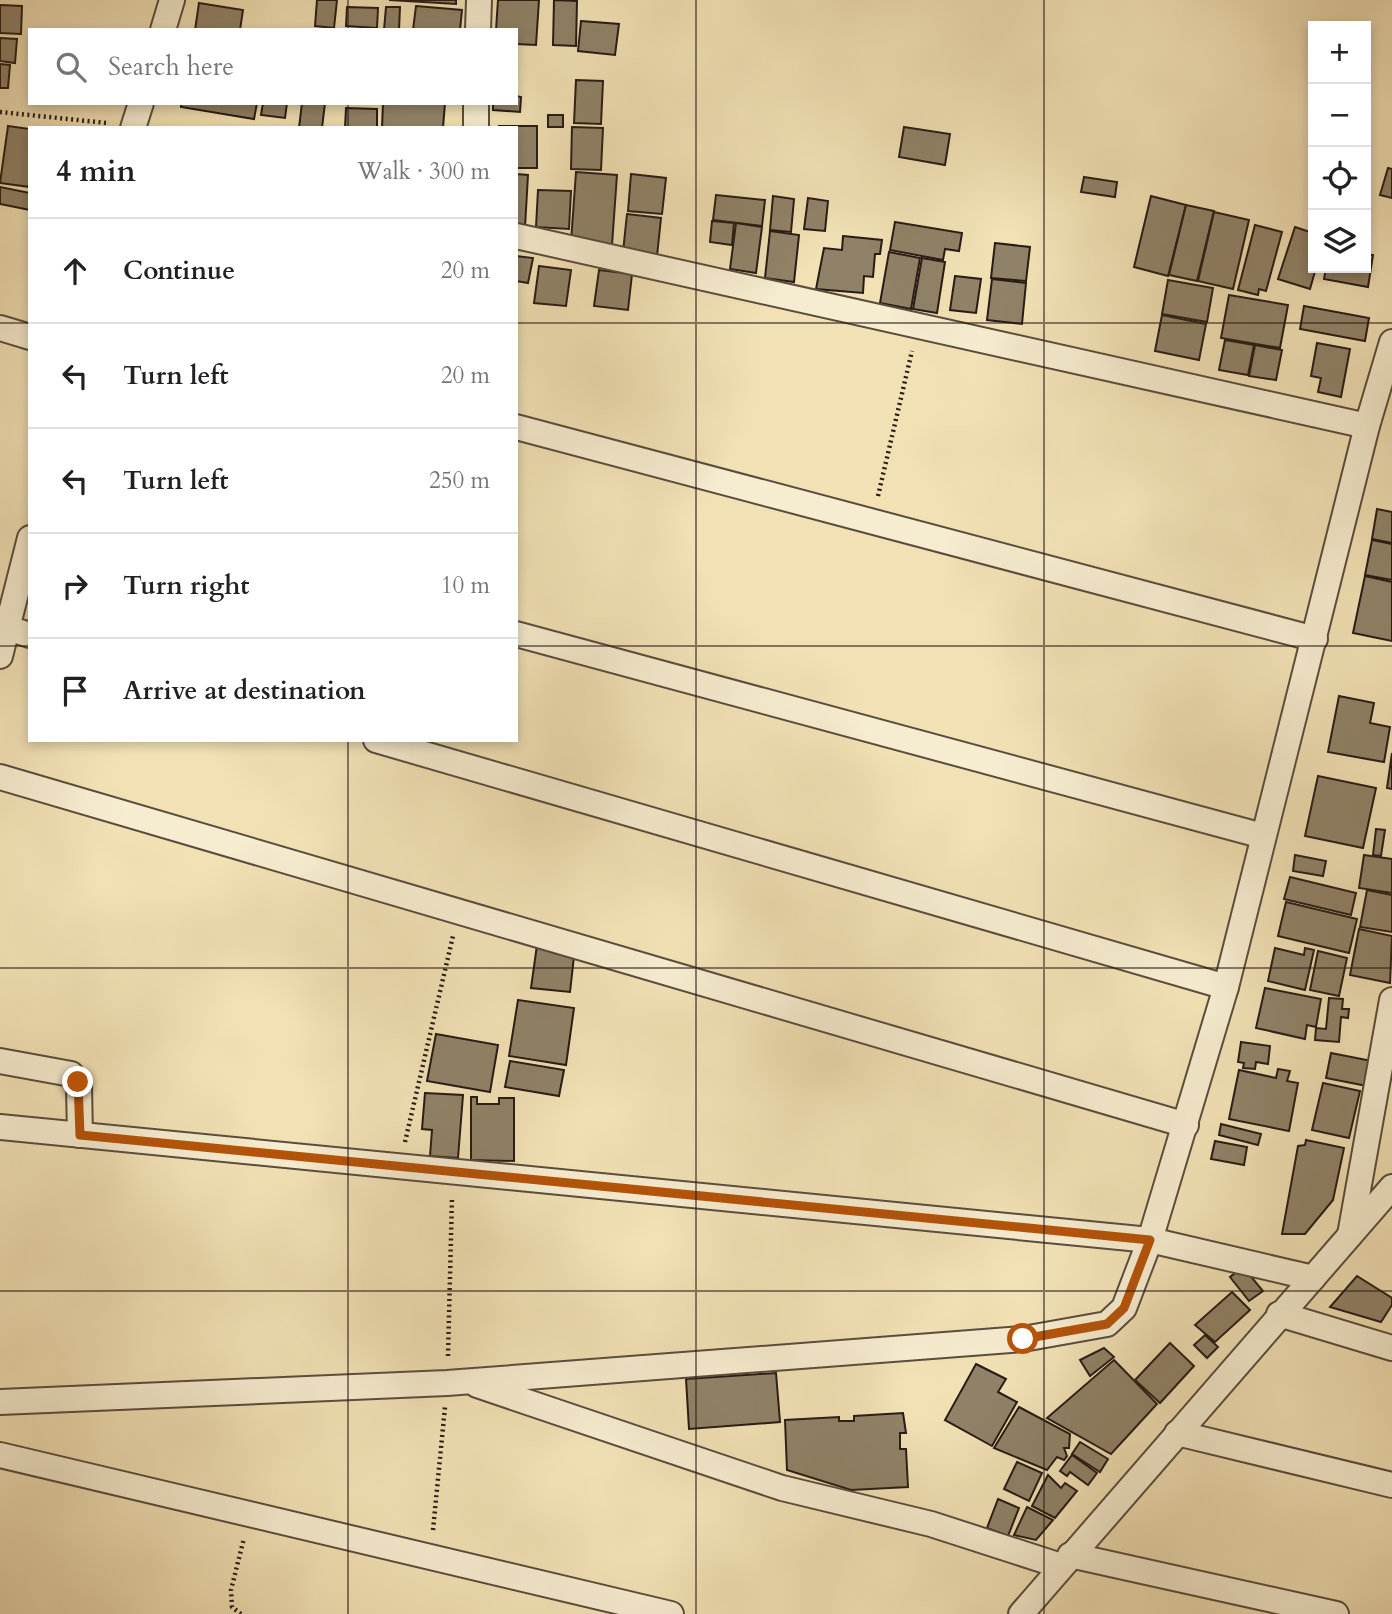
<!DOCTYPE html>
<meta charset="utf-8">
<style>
:root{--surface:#fff;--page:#f6f6f6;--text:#202124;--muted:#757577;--line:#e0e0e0}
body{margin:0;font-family:Cardo,serif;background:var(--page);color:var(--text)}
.controls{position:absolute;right:21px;top:21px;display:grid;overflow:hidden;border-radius:0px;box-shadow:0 4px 10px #0003}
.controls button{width:63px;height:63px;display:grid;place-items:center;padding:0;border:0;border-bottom:2px solid var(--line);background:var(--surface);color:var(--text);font:35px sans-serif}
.stop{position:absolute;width:21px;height:21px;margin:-16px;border:5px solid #b45309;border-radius:50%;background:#fff}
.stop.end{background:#b45309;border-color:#fff;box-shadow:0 2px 7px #0008}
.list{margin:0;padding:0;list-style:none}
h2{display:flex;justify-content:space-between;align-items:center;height:91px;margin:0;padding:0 28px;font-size:30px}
h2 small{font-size:23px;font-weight:400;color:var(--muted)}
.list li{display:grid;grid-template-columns:46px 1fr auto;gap:21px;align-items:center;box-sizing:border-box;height:105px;padding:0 28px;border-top:2px solid var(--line)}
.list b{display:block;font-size:26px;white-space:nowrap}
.list em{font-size:23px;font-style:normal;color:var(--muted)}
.icon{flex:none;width:38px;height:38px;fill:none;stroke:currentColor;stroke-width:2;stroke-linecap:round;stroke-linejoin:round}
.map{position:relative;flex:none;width:1392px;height:1614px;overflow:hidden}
.search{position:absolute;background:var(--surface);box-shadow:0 4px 10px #0003;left:28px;top:28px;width:490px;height:77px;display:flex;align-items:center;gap:18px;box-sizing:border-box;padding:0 24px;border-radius:0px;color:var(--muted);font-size:26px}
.panel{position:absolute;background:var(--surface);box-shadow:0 4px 10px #0003;left:28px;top:126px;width:490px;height:616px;border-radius:0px}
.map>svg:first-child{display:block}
.building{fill:#908268;stroke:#271b14;stroke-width:2}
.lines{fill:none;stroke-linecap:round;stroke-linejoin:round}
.minor-casing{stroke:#5a4c3c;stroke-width:28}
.path{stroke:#271b14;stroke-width:4.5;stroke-dasharray:2 3.5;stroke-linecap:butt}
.minor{stroke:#f6eccf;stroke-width:24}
.route{stroke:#b45309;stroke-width:9}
.grid{fill:none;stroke:#271b14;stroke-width:2;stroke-opacity:0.55}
</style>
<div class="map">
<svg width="1392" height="1614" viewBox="0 0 1392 1614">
<rect width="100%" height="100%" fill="#f1e1b5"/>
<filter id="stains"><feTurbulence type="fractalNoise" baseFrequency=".00286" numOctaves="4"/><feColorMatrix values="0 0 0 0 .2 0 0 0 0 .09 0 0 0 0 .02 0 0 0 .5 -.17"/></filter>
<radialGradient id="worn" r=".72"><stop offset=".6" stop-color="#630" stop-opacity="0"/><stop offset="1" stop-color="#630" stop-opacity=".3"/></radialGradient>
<!-- building -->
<g class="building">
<path d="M317 0H337L334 28 315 26Z"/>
<path d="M389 0H456V4Z"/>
<path d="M498 0H539L536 45 516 44V30H496Z"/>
<path d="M554 0 577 1 576 46 553 45Z"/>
<path d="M199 3 243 10 240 30H195Z"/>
<path d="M0 5 22 6 21 34 0 33Z"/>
<path d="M416 6 462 10 460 30H413Z"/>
<path d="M347 7 378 8 377 28 346 26Z"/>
<path d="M386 7H400L399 30H384Z"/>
<path d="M581 21 619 24 615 55 578 51Z"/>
<path d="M0 38 17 39 15 63 0 61Z"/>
<path d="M0 64 10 65 8 88H0Z"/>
<path d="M576 80 603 81 601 124 574 123Z"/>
<path d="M516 96 521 97 520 112 493 110V103H516Z"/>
<path d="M181 103H257L254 119 181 107Z"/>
<path d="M263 103H287L285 118 261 115Z"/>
<path d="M302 103H325L322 128H299Z"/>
<path d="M383 103H445L443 128H382Z"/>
<path d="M346 108 377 109V128H345Z"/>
<rect x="548" y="115" width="15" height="12"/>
<path d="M8 126 30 129V187L0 183Z"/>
<path d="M498 126H537V168H516V128Z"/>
<path d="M572 127 603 128 601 170 571 169Z"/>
<path d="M904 127 950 134 945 165 899 157Z"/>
<path d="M1388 168 1392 169V198L1380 195Z"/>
<path d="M576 172 617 175 612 245 571 242Z"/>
<path d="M516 174 528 175 525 227 516 226Z"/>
<path d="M631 174 666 178 662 214 628 211Z"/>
<path d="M1084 177 1117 182 1115 197 1081 192Z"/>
<path d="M0 187 30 193V210L0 204Z"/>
<path d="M538 190 571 191 569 229 536 227Z"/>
<path d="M716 195 765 200 762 226 713 220Z"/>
<path d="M773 196 794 199 791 232 770 230Z"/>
<path d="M1151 196 1186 205 1168 276 1134 267Z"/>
<path d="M808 198 828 201 825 231 804 229Z"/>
<path d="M1186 205 1214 211 1197 281 1169 275Z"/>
<path d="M1214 212 1249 220 1233 289 1198 281Z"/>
<path d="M627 214 661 218 657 256 623 252Z"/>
<path d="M712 221 734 223 732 245 710 242Z"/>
<path d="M895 222 962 233 959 251 945 249 943 260 890 250Z"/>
<path d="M736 223 762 227 756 273 730 269Z"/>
<path d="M1255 225 1282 232 1266 291 1259 289 1258 295 1238 290Z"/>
<path d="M1295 227 1313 233V268H1316L1310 289 1278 279Z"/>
<path d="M770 231 799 235 794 282 765 278Z"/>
<path d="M843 236 882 240 880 254H875L873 277 864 276 863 293 816 289 824 248 842 250Z"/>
<path d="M995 243 1030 247 1026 281 991 278Z"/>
<path d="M889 252 920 258 911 309 880 303Z"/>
<path d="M1366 254 1373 255 1368 287 1324 279 1326 268H1366Z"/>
<path d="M516 256 533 258 528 283 516 281Z"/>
<path d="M922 258 945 262 937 313 913 309Z"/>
<path d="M539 266 571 270 566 306 534 303Z"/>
<path d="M599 270 632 274 628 310 594 306Z"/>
<path d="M955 276 981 279 976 313 950 310Z"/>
<path d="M992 279 1026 283 1022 324 987 320Z"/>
<path d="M1168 280 1213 288 1207 322 1162 314Z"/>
<path d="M1229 295 1288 305 1280 348 1221 338Z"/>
<path d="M1304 306 1369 318 1365 341 1300 329Z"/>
<path d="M1162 315 1206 324 1199 360 1155 351Z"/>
<path d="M1225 340 1254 345 1248 375 1219 370Z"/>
<path d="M1317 343 1350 349 1341 397 1318 392 1321 378 1311 376Z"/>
<path d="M1255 345 1282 350 1276 380 1249 376Z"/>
<path d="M1377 509 1392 512V543L1372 539Z"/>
<path d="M1372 540 1392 544V580L1365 575Z"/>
<path d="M1365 576 1392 582V641L1353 633Z"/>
<path d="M1339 696 1374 703 1370 723 1390 727 1384 762 1328 752Z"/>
<path d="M1392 753V789L1387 788Z"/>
<path d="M1318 776 1376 788 1363 848 1305 836Z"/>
<path d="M1376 829 1385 830 1381 856 1373 855Z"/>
<path d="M1295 855 1326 861 1323 876 1293 871Z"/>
<path d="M1364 855 1392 859V893L1359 888Z"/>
<path d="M1290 877 1356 893 1351 915 1284 899Z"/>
<path d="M1367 890 1392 895V932L1360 927Z"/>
<path d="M1286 902 1357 919 1349 953 1278 936Z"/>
<path d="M1359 929 1392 936 1390 983 1350 975Z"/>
<path d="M537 945 554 953 574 956 570 992 531 988Z"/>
<path d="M1275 948 1304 955 1305 948 1314 950 1305 990 1268 981Z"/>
<path d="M1318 951 1347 958 1339 996 1310 990Z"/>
<path d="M1265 988 1321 999 1316 1027 1307 1025 1305 1039 1256 1028Z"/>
<path d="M1329 998 1343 999 1342 1009H1349L1348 1018 1341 1017 1339 1042 1315 1040 1316 1028 1326 1029Z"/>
<path d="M518 1000 574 1008 566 1065 509 1056Z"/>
<path d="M436 1034 498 1045 490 1092 427 1081Z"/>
<path d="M1241 1042 1270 1046 1268 1064 1256 1062 1255 1069 1243 1068 1244 1063 1238 1062Z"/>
<path d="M1331 1053 1377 1062 1372 1087 1326 1078Z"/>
<path d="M510 1061 564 1070 559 1096 505 1087Z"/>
<path d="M1278 1069 1290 1071 1287 1081 1298 1083 1289 1131 1229 1119 1239 1070 1276 1078Z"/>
<path d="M1323 1083 1360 1091 1349 1138 1312 1130Z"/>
<path d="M425 1093 463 1095 458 1158 430 1156 432 1130 422 1129Z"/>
<path d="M471 1097H477V1104H499V1098H514V1161L471 1160Z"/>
<path d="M1221 1124 1261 1134 1258 1145 1219 1135Z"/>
<path d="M1306 1140 1344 1148 1333 1200 1305 1234H1282L1298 1146 1305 1145Z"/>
<path d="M1215 1141 1247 1147 1244 1165 1211 1159Z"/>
<path d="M1243 1267 1263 1291 1249 1301 1230 1277Z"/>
<path d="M1357 1276 1392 1298V1305L1381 1322 1330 1307Z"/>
<path d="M1232 1292 1250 1310 1215 1342 1195 1325Z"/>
<path d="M1205 1335 1218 1347 1207 1358 1194 1345Z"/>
<path d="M1170 1343 1194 1366 1160 1403 1135 1380Z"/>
<path d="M1104 1348 1114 1357 1090 1376 1080 1360Z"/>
<path d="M1114 1360 1157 1404 1111 1454 1047 1418Z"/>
<path d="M976 1364 1006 1379 998 1392 1017 1402 992 1446 945 1420Z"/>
<path d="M776 1373 780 1422 689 1429 686 1379Z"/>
<path d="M1019 1407 1070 1434 1069 1448H1064L1067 1456 1064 1460 1057 1457 1047 1470 994 1448Z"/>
<path d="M903 1413 906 1433H900V1449H906L908 1487 851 1490 787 1470 785 1420 839 1417V1421H854V1416Z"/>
<path d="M1080 1442 1108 1459 1100 1472 1072 1454Z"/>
<path d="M1072 1455 1097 1473 1088 1485 1070 1472 1067 1476 1060 1471Z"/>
<path d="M1017 1462 1042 1473 1029 1501 1004 1489Z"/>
<path d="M1048 1475 1061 1488 1065 1483 1077 1491 1055 1518 1032 1506Z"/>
<path d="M998 1499 1019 1508 1008 1536 987 1528Z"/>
<path d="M1027 1507 1053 1520 1036 1540 1014 1535Z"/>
</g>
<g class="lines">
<!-- minor casing -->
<g class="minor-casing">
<g id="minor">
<path d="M163 30 172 0"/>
<path d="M478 30 479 0"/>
<path d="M133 128 141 103"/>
<path d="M476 128V103"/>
<path d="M516 236 1367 426"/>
<path d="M0 328 30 337"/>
<path d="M516 427 1315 639"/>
<path d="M0 626 30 635"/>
<path d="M516 634 1263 836"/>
<path d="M0 656 30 538"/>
<path d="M376 740 1226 987"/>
<path d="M0 777 1186 1125"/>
<path d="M0 1061 71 1074 79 1087 80 1135"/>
<path d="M0 1127 1150 1240 1124 1308 1107 1324 1023 1339 447 1383 0 1402"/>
<path d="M1350 1235 1392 1000"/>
<path d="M1313 1278 1150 1240 1226 987 1367 426 1392 342"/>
<path d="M1279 1314 1392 1348"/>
<path d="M477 1385 782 1488 931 1524 1061 1566"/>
<path d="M1177 1433 1392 1485"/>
<path d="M0 1455 671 1614"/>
<path d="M1070 1555 1336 1614"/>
<path d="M1021 1614 1392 1187"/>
</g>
</g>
<!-- path -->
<g class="path">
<path d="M0 112 107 123"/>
<path d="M878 496 912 351"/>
<path d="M405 1142 453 936"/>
<path d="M448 1356 452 1197"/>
<path d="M433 1530 445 1407"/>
<path d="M241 1614 232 1607 231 1590 244 1538"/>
</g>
<!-- minor -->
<use href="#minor" class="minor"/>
</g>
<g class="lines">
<!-- route -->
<path class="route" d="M78 1082 80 1135 1150 1240 1124 1308 1107 1324 1023 1339"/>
</g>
<!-- grid -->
<path class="grid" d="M348 0V30M696 0V1614M1044 0V1614M348 103V128M0 323H30M516 323H1392M0 646H30M516 646H1392M348 740V1614M0 968H1392M0 1291H1392"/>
<rect width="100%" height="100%" filter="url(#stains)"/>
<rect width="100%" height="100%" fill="url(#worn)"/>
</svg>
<div class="controls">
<button>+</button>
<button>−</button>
<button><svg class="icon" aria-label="locate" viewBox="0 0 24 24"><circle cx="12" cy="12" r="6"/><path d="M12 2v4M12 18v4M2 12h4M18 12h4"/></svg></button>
<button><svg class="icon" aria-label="layers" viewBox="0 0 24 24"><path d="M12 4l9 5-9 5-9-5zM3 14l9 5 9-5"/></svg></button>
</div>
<div class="stop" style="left:1023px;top:1339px"></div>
<div class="stop end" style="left:78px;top:1082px"></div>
<div class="search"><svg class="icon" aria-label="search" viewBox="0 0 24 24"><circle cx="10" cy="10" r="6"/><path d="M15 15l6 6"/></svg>Search here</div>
<section class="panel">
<h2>4 min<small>Walk · 300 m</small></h2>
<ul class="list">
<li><svg class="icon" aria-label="ahead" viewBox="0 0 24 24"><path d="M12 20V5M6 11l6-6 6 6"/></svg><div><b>Continue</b></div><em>20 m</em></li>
<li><svg class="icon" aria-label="left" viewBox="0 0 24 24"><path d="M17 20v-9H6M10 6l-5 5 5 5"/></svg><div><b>Turn left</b></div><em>20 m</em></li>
<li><svg class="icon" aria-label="left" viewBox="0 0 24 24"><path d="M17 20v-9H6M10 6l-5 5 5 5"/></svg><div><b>Turn left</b></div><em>250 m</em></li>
<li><svg class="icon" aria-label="right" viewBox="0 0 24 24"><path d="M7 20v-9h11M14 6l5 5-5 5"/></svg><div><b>Turn right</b></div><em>10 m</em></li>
<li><svg class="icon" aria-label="arrive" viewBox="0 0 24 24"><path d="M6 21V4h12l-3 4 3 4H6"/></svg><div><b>Arrive at destination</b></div></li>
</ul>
</section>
</div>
